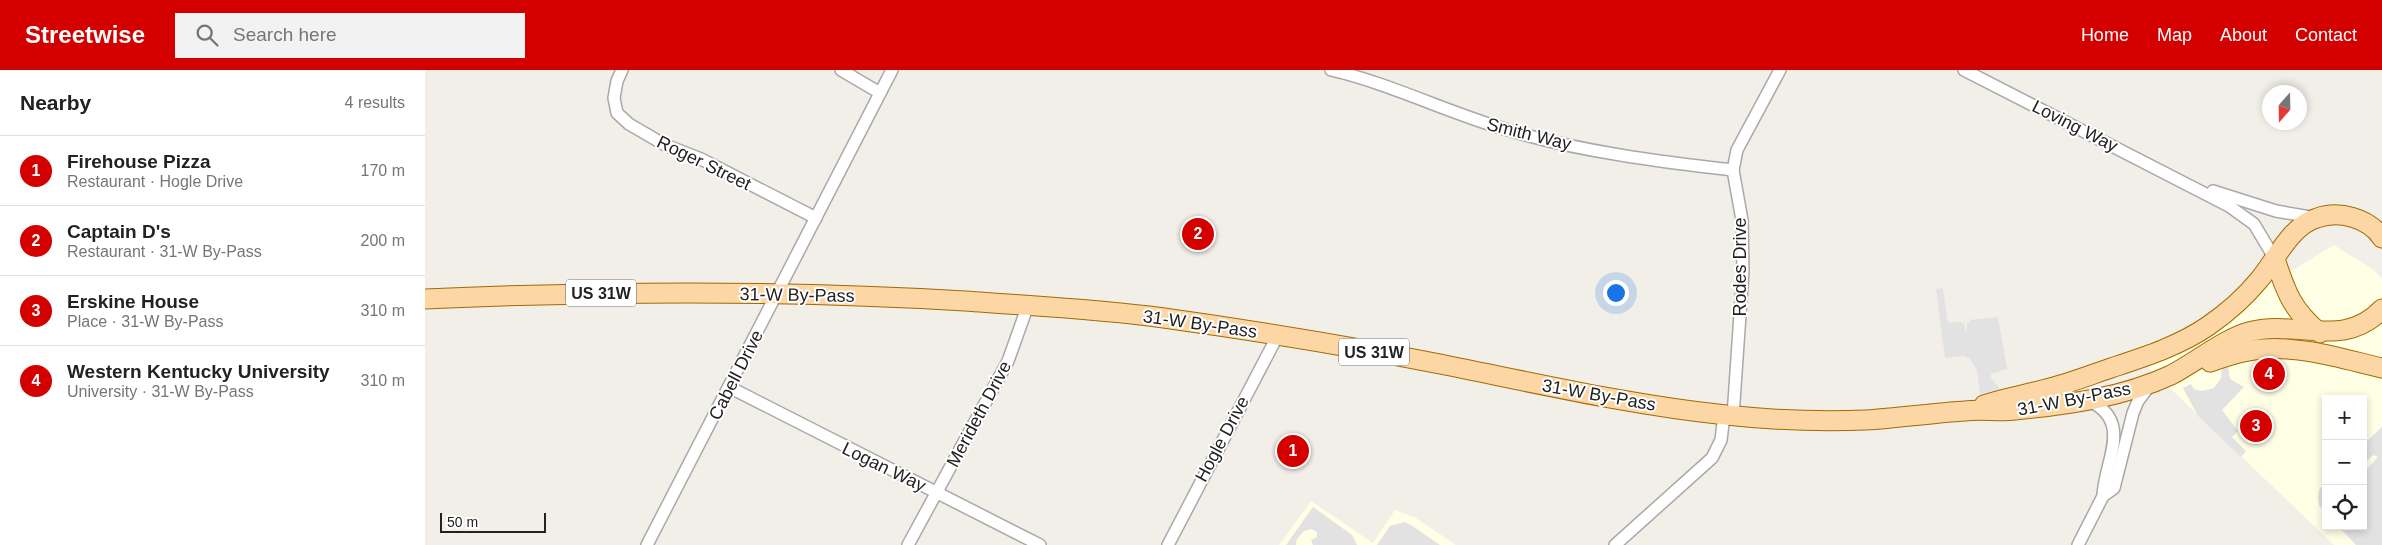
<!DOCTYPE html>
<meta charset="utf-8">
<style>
:root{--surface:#fff;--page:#f2f2f2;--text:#222;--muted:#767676;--line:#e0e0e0;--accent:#d40000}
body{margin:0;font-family:Helvetica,sans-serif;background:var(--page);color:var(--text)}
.controls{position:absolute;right:15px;bottom:15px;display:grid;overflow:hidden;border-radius:0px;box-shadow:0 2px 8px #0003}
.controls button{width:45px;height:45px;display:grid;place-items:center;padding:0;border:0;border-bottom:1px solid var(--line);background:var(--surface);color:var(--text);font:25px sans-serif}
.compass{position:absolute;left:1837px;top:15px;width:45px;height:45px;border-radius:50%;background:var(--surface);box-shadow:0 2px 8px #0003;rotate:200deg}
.scale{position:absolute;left:15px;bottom:12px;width:106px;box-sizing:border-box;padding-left:5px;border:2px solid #222;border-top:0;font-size:14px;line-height:18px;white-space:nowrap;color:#222;-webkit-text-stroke:4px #fff;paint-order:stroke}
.you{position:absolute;left:1190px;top:222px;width:18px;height:18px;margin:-12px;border:4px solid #fff;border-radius:50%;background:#1a73e8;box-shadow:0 0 0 8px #1a73e833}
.badge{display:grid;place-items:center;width:32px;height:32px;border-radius:50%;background:var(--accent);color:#fff;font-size:16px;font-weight:700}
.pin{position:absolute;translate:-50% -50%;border:2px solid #fff;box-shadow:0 1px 5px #0006}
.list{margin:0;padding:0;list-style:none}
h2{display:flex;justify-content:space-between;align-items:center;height:65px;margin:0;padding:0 20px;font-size:21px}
h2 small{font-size:16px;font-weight:400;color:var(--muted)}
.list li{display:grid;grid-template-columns:32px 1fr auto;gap:15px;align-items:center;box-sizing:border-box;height:70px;padding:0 20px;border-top:1px solid var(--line)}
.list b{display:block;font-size:19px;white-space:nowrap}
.list p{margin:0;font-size:16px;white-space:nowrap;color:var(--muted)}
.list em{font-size:16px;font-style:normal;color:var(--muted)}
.icon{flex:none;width:28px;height:28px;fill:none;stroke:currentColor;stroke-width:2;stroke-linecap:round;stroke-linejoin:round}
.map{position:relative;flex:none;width:1957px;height:475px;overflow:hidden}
header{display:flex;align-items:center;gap:30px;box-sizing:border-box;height:70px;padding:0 25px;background:var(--accent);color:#fff}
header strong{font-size:24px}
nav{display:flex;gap:28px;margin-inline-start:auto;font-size:18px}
.search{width:350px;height:45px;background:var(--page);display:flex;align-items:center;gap:12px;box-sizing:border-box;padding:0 18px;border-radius:0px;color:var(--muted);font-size:19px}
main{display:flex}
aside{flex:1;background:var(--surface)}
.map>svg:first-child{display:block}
.education{fill:#ffffe5;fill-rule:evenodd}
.parking{fill:#e2e2e2}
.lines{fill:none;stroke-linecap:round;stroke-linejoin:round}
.minor-casing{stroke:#a9a9a9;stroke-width:14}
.primary-casing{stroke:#a06b00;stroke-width:21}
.minor{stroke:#fff;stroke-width:11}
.primary{stroke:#fcd6a4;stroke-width:19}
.labels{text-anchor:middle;stroke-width:4;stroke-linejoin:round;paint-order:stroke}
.shield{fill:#fff;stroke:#646464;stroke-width:1}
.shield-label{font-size:16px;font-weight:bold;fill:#222}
.street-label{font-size:18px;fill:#222;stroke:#fff}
</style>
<header>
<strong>Streetwise</strong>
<div class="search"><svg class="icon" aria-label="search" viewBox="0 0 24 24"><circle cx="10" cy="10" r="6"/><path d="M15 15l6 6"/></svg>Search here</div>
<nav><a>Home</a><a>Map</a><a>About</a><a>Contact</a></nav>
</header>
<main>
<aside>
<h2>Nearby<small>4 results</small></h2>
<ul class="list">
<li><span class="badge">1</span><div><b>Firehouse Pizza</b><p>Restaurant · Hogle Drive</p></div><em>170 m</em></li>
<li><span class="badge">2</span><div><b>Captain D's</b><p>Restaurant · 31-W By-Pass</p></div><em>200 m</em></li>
<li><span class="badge">3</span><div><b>Erskine House</b><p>Place · 31-W By-Pass</p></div><em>310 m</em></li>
<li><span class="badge">4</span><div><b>Western Kentucky University</b><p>University · 31-W By-Pass</p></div><em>310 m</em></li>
</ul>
</aside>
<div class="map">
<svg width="1957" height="475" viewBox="0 0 1957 475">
<rect width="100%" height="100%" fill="#f2efe9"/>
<!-- education -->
<g class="education">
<path d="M1909 175 1949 200 1957 209V475H1909L1705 280 1763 258 1828 224ZM1901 329H1938V456H1901Z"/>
<path d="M886 431 948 473 970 440 991 448 1031 475H854Z"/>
</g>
<!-- parking -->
<g class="parking">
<path d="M1518 218 1523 253 1535 252 1539 254 1540 261H1542V253H1545V250L1573 247 1582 299 1566 304V308L1575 319 1555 324 1552 300 1545 289 1539 286 1520 288 1511 219Z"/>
<path d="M1803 295 1805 309 1819 317 1797 340 1813 361 1807 367 1821 381 1816 387 1773 346 1758 318 1766 314 1769 319 1776 321 1789 318 1796 308 1797 298Z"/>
<path d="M1957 357V475H1931L1913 456H1938V403L1953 387 1948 385 1938 394V375Z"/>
<path d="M1901 412V443L1894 435 1893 428 1894 420Z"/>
<path d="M888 437 927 465 932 475H888L886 470 892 467V462L886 459 879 461 872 469 871 475H861Z"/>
<path d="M979 452 986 455 1015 475H952L965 456Z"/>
</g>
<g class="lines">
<!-- minor casing -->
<g class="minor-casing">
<g id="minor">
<path d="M197 0 192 11 189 28 192 43 204 54 240 75 276 89 391 148"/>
<path d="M416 0 455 23"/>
<path d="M906 0C967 14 1023 43 1083 60 1152 81 1236 92 1308 100"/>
<path d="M1539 0 1804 136 1829 154 1850 189"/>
<path d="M1788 121 1851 141 1891 148"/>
<path d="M304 317 615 475"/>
<path d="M1664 331C1709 351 1679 392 1678 426"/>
<path d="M1308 346 1318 201 1317 150 1308 100 1312 80 1355 0"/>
<path d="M222 475 467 0"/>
<path d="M483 475 583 291 603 235"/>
<path d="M743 475 853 265"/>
<path d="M1190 475 1287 388 1296 370 1299 345"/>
<path d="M1653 475 1678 426 1689 418 1708 343 1713 331 1725 315"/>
</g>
</g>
<!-- primary casing -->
<g class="primary-casing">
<g id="primary">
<path d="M1850 189C1861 222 1867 240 1895 263"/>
<path d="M0 229C180 221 360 220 540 231 606 236 673 239 739 248 832 261 924 276 1015 294 1110 313 1205 335 1301 345 1347 350 1394 352 1441 350 1474 348 1507 343 1540 341 1557 339 1574 342 1590 340 1642 335 1699 327 1746 305 1769 293 1801 268 1824 262 1871 249 1919 280 1957 239"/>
<path d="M1785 292C1802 286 1820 280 1838 279 1878 276 1918 289 1957 298"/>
<path d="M1559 335C1579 328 1600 325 1621 319 1643 314 1665 305 1686 298 1719 287 1754 276 1783 256 1802 243 1819 228 1834 210 1851 190 1865 156 1892 148 1914 140 1944 148 1957 168"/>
</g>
</g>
<!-- minor -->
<use href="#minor" class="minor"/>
<!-- primary -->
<use href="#primary" class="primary"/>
</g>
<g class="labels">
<!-- shield labels -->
<g class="shield">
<rect x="141" y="209.5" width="70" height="27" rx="4"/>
<rect x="914" y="268.5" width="70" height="27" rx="4"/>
</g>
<g class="shield-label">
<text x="176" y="229">US 31W</text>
<text x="949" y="288">US 31W</text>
</g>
<!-- street labels -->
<g class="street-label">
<text transform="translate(1650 56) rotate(27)" y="6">Loving Way</text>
<text transform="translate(1104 64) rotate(14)" y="6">Smith Way</text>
<text transform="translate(279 93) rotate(26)" y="6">Roger Street</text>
<text transform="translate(1315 197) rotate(-90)" y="6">Rodes Drive</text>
<text transform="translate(372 225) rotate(1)" y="6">31-W By-Pass</text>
<text transform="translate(775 254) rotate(8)" y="6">31-W By-Pass</text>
<text transform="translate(311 305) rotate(-63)" y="6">Cabell Drive</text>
<text transform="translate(1174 325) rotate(10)" y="6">31-W By-Pass</text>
<text transform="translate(1649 329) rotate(-11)" y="6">31-W By-Pass</text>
<text transform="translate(554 344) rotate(-62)" y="6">Merideth Drive</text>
<text transform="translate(797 369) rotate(-62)" y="6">Hogle Drive</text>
<text transform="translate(459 397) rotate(26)" y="6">Logan Way</text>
</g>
</g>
</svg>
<div class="controls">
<button>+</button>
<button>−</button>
<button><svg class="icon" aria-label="locate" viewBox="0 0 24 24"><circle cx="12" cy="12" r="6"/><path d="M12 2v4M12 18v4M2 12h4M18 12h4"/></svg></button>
</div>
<svg class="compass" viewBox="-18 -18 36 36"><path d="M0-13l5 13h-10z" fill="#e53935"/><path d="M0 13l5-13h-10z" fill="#767676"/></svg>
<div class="scale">50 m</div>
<div class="you"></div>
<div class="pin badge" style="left:868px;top:381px">1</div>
<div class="pin badge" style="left:773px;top:164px">2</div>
<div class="pin badge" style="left:1831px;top:356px">3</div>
<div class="pin badge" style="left:1844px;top:304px">4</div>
</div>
</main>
